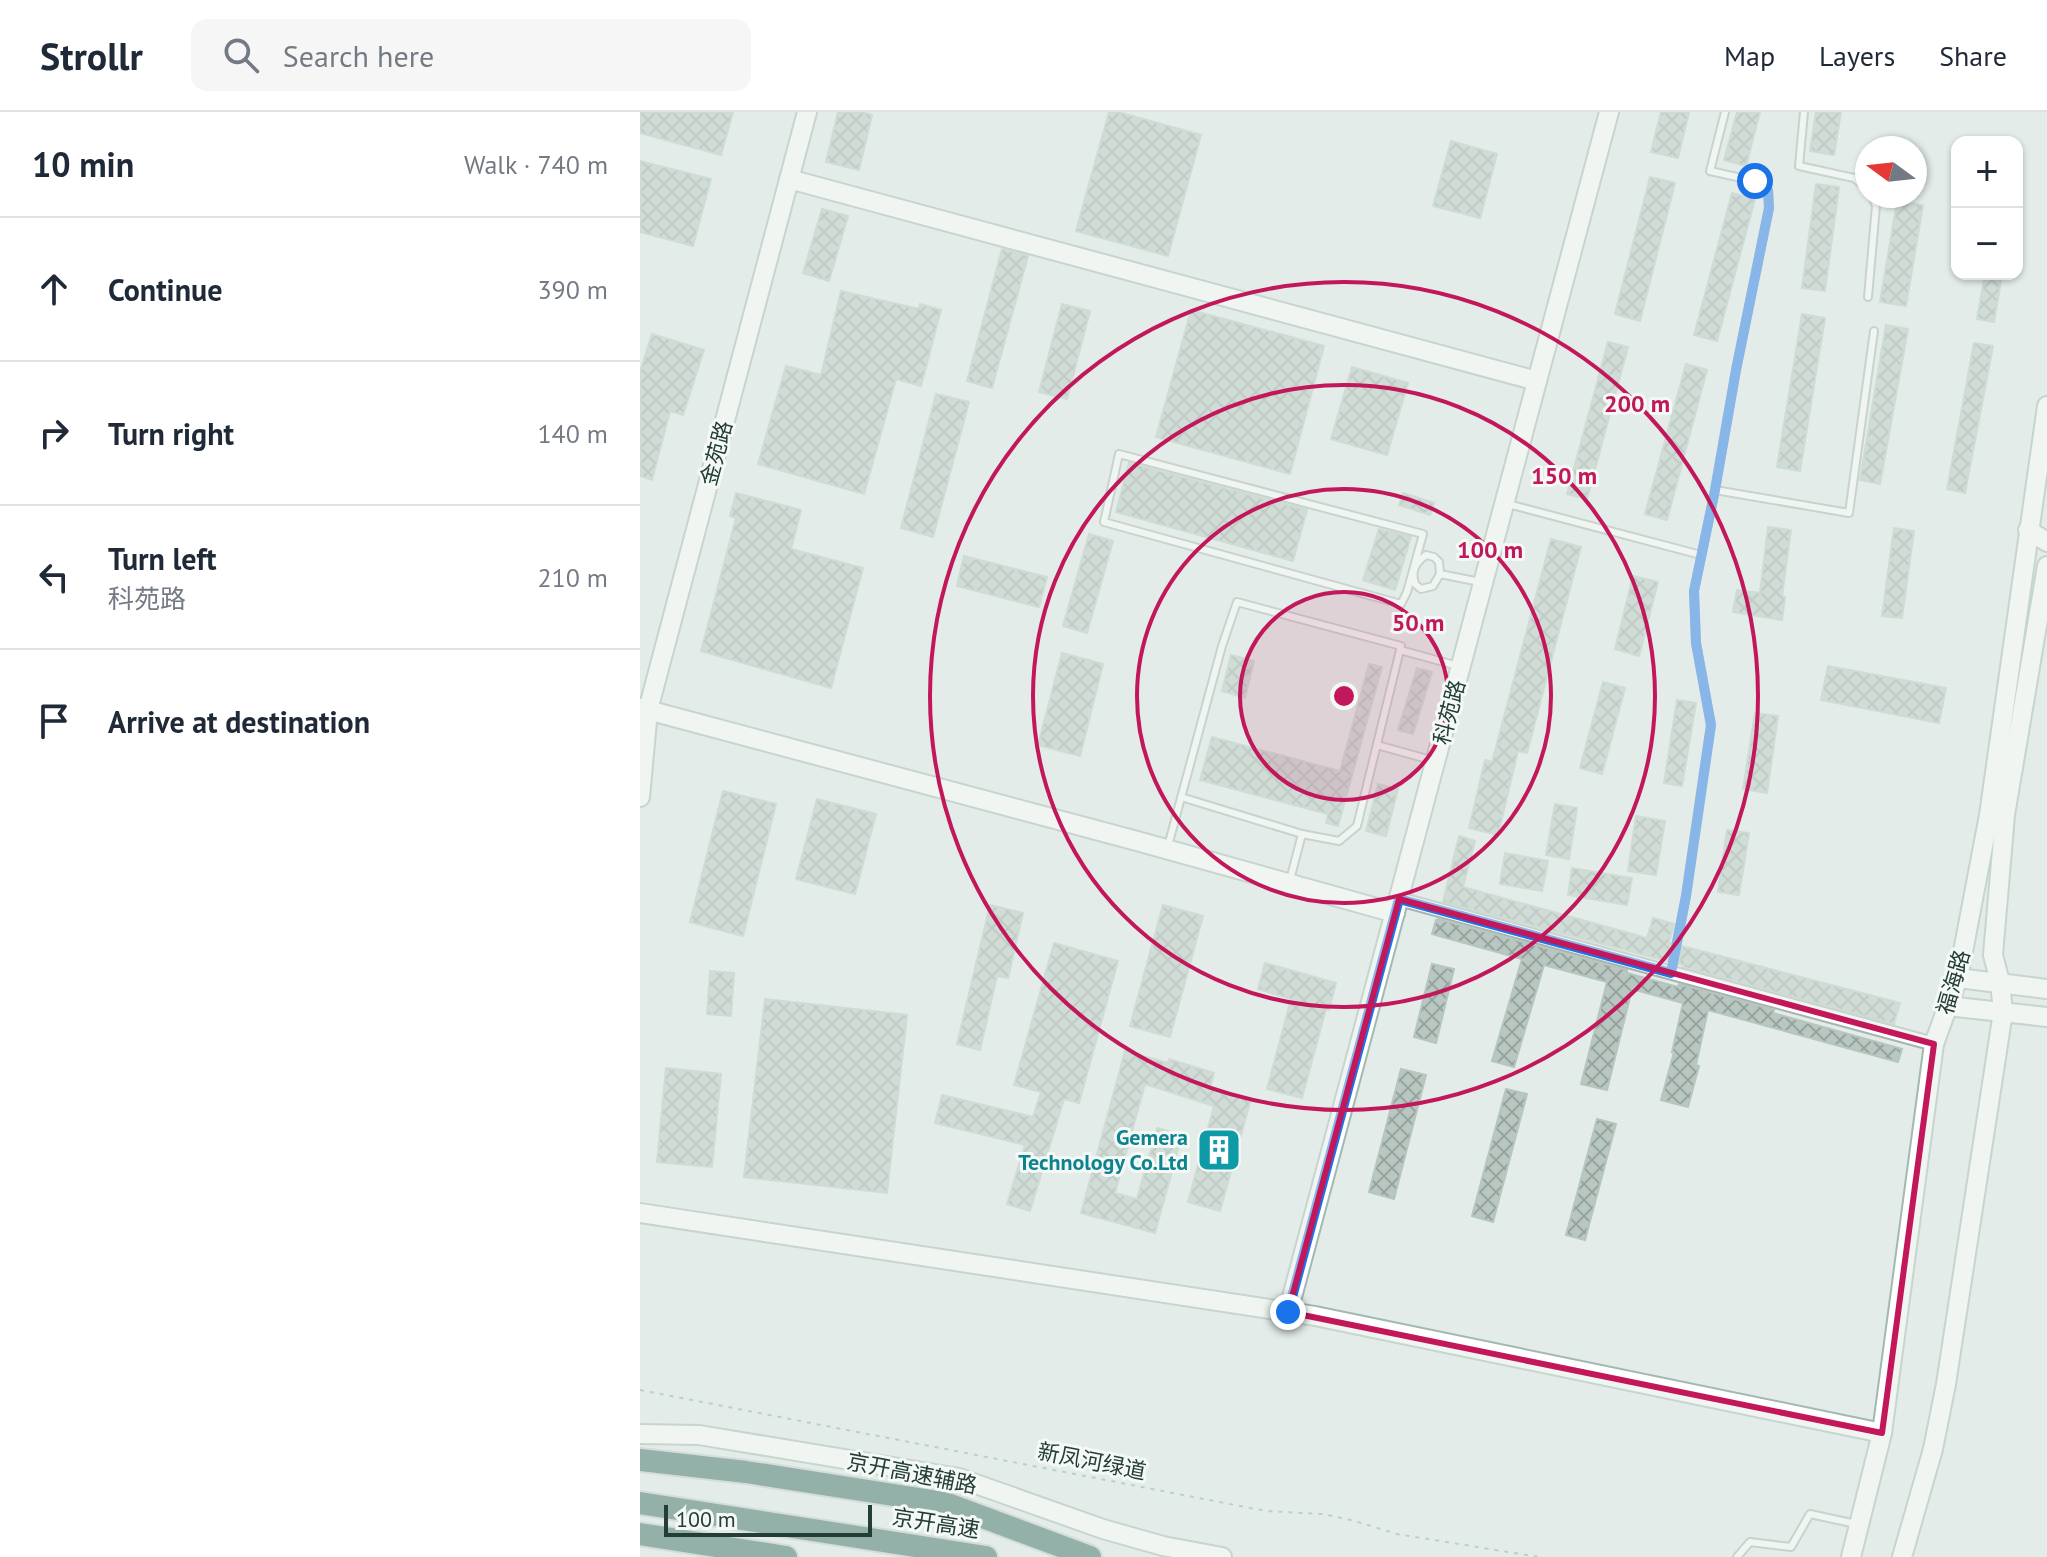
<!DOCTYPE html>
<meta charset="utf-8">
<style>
:root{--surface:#fff;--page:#f6f6f7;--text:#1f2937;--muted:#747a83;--line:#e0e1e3}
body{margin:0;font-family:"PT Sans","Noto Sans SC",sans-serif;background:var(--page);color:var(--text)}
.controls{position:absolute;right:24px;top:24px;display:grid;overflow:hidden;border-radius:16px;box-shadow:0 2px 6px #0004}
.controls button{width:72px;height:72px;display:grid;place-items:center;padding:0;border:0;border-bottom:2px solid var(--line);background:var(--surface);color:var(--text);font:40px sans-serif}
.compass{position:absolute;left:1215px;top:24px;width:72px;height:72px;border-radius:50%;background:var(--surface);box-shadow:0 2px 6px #0004;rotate:285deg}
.scale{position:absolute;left:24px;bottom:20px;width:208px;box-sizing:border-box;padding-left:8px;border:4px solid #243d36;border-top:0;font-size:22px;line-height:28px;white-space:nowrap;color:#243d36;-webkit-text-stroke:6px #f4f9f6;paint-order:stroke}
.stop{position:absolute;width:24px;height:24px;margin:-18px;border:6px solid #1a73e8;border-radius:50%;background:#fff}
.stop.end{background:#1a73e8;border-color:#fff;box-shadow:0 2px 8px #0008}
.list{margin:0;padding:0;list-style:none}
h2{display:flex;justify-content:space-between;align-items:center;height:104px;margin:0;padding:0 32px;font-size:34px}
h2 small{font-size:26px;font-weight:400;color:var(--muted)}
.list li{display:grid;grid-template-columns:52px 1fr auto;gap:24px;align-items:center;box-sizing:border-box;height:144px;padding:0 32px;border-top:2px solid var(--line)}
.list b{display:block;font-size:30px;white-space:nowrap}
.list p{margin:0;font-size:26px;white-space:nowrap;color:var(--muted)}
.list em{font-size:26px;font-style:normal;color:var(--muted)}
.icon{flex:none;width:44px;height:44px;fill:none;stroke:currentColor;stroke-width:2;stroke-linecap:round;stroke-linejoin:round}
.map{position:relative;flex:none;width:1407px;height:1445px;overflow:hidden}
header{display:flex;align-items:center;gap:48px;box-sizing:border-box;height:112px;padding:0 40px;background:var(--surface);border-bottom:2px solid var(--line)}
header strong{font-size:38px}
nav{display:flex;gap:44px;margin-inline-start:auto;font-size:28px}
.search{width:560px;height:72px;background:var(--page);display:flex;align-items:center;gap:20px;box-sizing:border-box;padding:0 28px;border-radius:16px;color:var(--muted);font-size:30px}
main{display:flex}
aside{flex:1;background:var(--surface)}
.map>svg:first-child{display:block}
.building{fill:url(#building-cross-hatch);stroke:#b6c6bf;stroke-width:2}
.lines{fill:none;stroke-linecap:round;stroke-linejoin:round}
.lane-casing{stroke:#a6b4af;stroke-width:10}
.street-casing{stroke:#a6b4af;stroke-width:16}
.secondary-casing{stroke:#a2b8b0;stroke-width:22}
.highway-casing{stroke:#c2c9c7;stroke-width:26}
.path{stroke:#85aea1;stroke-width:2;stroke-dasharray:4 6;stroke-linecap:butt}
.lane{stroke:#fff;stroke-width:6}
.street{stroke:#fff;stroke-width:12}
.secondary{stroke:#fff;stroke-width:18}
.highway{stroke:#31685c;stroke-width:22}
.route{stroke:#1a73e8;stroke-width:10}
.marked{fill:none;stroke:#c2185b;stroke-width:6;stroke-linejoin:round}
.ring{fill:none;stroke:#c2185b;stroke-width:4}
.labels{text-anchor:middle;stroke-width:6;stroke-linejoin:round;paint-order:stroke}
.street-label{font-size:22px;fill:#243d36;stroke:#f4f9f6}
.culture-label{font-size:22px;font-weight:bold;fill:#0d838f;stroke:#f4f9f6;text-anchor:end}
.centre{fill:#c2185b;stroke:#f4f9f6;stroke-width:4}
.ring-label{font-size:24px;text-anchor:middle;font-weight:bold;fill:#c2185b;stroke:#f4f9f6;stroke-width:6;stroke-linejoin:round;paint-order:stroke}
</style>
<header>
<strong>Strollr</strong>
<div class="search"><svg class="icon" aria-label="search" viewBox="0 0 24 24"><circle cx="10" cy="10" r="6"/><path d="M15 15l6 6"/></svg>Search here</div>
<nav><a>Map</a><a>Layers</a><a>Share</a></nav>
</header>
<main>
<aside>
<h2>10 min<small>Walk · 740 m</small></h2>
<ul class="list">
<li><svg class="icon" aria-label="ahead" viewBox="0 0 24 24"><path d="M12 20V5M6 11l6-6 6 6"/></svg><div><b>Continue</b></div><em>390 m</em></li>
<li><svg class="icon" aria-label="right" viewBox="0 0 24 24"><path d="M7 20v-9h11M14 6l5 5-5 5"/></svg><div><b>Turn right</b></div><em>140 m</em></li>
<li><svg class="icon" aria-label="left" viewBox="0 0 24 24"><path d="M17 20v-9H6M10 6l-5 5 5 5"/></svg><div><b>Turn left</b><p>科苑路</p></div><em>210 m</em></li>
<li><svg class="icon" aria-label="arrive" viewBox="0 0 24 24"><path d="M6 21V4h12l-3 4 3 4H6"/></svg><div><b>Arrive at destination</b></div></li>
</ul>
</aside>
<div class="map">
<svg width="1407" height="1445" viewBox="0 0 1407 1445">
<defs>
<pattern id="building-cross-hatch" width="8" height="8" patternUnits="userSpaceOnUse" patternTransform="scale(2)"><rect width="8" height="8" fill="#b9c7c1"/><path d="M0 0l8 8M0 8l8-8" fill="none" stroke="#96a39e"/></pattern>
</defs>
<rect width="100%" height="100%" fill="#e3ece8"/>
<!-- building -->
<g class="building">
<path d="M0 0H93L81 43 0 21Z"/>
<path d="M198 0H222L232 3 219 58 186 50Z"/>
<path d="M469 0H478L561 23 528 144 436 119Z"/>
<path d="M1021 0H1049L1038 46 1011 40Z"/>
<path d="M1097 0H1120L1106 54 1084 48Z"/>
<path d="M1176 0H1201L1194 43 1170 39Z"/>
<path d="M811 29 857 42 840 106 793 94Z"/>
<path d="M0 49 71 67 53 134 0 120Z"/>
<path d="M1010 65 1035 71 1000 209 975 202Z"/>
<path d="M1176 72 1199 75 1185 179 1162 176Z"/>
<path d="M1092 81 1115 87 1077 229 1054 223Z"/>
<path d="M1257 89 1283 93 1266 194 1240 190Z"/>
<path d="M182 97 208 104 189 169 163 161Z"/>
<path d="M362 137 388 144 352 276 327 269Z"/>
<path d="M1345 162 1362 163 1354 210 1337 207Z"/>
<path d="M201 179 279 197 280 192 301 198 281 274 256 267 224 382 118 352 146 254 181 263Z"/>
<path d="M422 192 450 199 427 287 399 280Z"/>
<path d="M551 198 684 234 650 362 516 325Z"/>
<path d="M1162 202 1185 206 1160 359 1137 355Z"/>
<path d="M1246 213 1268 217 1240 372 1220 368Z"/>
<path d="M12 222 64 238 43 303 30 299 12 368 0 364V260Z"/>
<path d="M968 230 988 235 947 387 927 382Z"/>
<path d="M1334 231 1353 234 1325 381 1307 377Z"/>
<path d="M1046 252 1067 258 1027 408 1005 402Z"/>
<path d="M712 255 768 271 747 343 691 327Z"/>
<path d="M296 282 329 290 293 425 261 416Z"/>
<path d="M489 351 667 398 653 449 476 400Z"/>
<path d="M96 381 161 398 151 437 223 456 191 576 61 539 96 406 90 404Z"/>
<path d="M763 381 794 391 790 403 759 393Z"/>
<path d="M1128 415 1151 418 1142 484 1145 485 1142 508 1093 500 1097 478 1120 481Z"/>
<path d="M1254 416 1274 419 1262 506 1242 504Z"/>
<path d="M739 417 771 425 755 478 723 468Z"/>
<path d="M449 422 473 429 447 521 423 514Z"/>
<path d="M911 427 941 435 887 641 878 639 858 723 829 716 845 648 852 650Z"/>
<path d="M324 444 407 465 399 495 317 474Z"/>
<path d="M993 464 1018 470 999 544 975 537Z"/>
<path d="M422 541 463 552 440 644 398 633Z"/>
<path d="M591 543 614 549 605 586 582 579Z"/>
<path d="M729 552 742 555 698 714 686 711 688 702 560 668 572 625 700 659Z"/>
<path d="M1188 554 1306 576 1299 611 1181 588Z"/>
<path d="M777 556 792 560 773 622 758 618Z"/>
<path d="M963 570 985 576 962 662 940 656Z"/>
<path d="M1037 588 1056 591 1042 674 1024 671Z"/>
<path d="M1115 601 1138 604 1127 681 1103 677Z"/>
<path d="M738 672 758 677 746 724 726 719Z"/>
<path d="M83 679 136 692 103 824 50 810Z"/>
<path d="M177 687 236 702 215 782 156 767Z"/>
<path d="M915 692 937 696 929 747 906 743Z"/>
<path d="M996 704 1025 709 1016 763 988 759Z"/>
<path d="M1087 718 1109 721 1099 783 1078 780Z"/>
<path d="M819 724 835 729 823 775 1007 826 1013 806 1034 812 1029 830 1031 831 1027 849 803 790Z"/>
<path d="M865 741 908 749 902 779 860 772Z"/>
<path d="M932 756 992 766 987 793 928 783Z"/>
<path d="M350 793 383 801 368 866 357 864 340 938 317 932Z"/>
<path d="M523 793 563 804 530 925 490 914Z"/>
<path d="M798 807 987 858V861L1038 875 1039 872 1134 898 1133 901 1262 937 1258 950 1068 898 1056 953 1059 954 1048 995 1021 988 1034 940H1032L1043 891 992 877 967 978 941 972 967 870 904 853 874 955 852 949 882 847 792 822 796 808Z"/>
<path d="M414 831 478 849 439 991 424 987 390 1099 367 1092 385 1033 295 1011 302 983 393 1005 401 980 374 973Z"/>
<path d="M1042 834 1260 891 1254 912 1043 855 1044 853 1039 852Z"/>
<path d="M625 851 696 871 689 898 686 897 662 986 627 977 651 887 618 877Z"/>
<path d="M792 852 814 857 796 931 774 925Z"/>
<path d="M70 859 94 861 91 904 67 902Z"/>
<path d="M125 887 267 903 247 1081 104 1065Z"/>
<path d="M485 939 528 951 529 947 574 961 570 976 611 987 580 1099 548 1090 574 994 505 972 475 1081 497 1087 517 1016 542 1023 515 1121 441 1101Z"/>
<path d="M26 956 81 962 72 1055 17 1050Z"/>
<path d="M761 957 786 963 754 1087 729 1080Z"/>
<path d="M866 977 887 982 853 1110 832 1104Z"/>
<path d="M957 1007 976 1012 945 1128 926 1123Z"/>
</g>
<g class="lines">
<!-- lane casing -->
<g class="lane-casing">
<g id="lane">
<path d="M1164 0 1159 54 1214 66 1227 76"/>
<path d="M1228 185 1236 94 1232 84"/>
<path d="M479 342 783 422 767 480 761 492 464 410Z"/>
<path d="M1075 378 1209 401 1234 219"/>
<path d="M868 392 1061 443"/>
<path d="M786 443 794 445 799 450 800 462 793 474 781 477 775 472C771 459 775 451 786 443Z"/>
<path d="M800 462 840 470"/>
<path d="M760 538 818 554"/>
<path d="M737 633 791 648"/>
<path d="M541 685 662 722"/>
<path d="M528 734 582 534 597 490 761 534 717 714 699 729 662 722 650 768"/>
<path d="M1031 861 1046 784 1071 613 1056 531 1054 479 1075 378 1096 258 1129 96 1128 78 1115 69 1070 59 1085 0"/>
<path d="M1097 1445 1110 1430 1151 1435 1170 1402 1216 1412"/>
</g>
</g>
<!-- street casing -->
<g class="street-casing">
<path id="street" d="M759 787 1294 932"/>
</g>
<!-- secondary casing -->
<g class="secondary-casing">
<g id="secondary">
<path d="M149 67 897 269"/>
<path d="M1388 418 1407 430"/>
<path d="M0 596 497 729 755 801"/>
<path d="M0 685 8 598 167 0"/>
<path d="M1318 866 1407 877"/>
<path d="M1307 894 1407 905"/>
<path d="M0 1101 675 1204 1242 1321"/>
<path d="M648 1200 969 0"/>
<path d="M0 1322 59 1323 319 1366 463 1417 523 1434 582 1445"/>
<path d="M1211 1445 1242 1321 1294 932 1318 866 1349 703 1407 294"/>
<path d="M1262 1445 1293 1337 1306 1272 1363 900 1360 870 1353 843 1365 703 1407 454"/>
</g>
</g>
<!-- highway casing -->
<g class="highway-casing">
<g id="highway">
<path d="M0 1348 106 1360 305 1391 450 1445"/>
<path d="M0 1391 346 1445"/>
<path d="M0 1422 146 1445"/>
</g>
</g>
<!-- path -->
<path class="path" d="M0 1278 626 1399 683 1402 715 1409 757 1422 899 1445"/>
<!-- lane -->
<use href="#lane" class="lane"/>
<!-- street -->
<use href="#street" class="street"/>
<!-- secondary -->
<use href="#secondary" class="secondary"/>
<!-- highway -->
<use href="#highway" class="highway"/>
</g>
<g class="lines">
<!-- route -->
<path class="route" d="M648 1200 759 787 1031 861 1046 784 1071 613 1056 531 1054 479 1075 378 1096 258 1129 96 1128 78 1115 69"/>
</g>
<!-- marked area -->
<path d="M0 0H1407V1445H0ZM759 787 1294 932 1242 1321 648 1200Z" fill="#e3ece8" fill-opacity=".55" fill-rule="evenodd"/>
<path class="marked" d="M759 787 1294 932 1242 1321 648 1200Z"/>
<!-- distance rings -->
<circle cx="704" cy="584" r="104" fill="#c2185b" fill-opacity=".12"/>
<g class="ring">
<circle cx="704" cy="584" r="104"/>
<circle cx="704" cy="584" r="207"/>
<circle cx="704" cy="584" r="311"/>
<circle cx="704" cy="584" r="414"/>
</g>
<!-- icons -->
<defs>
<g id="building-square" transform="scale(2.3)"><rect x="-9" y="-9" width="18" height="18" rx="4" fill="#0f9aa8" stroke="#f4f9f6"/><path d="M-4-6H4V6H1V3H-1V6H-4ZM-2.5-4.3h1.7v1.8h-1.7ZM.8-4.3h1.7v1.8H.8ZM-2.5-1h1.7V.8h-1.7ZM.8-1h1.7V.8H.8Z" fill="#fff"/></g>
</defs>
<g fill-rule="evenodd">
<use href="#building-square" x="579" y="1038"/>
</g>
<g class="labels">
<!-- street labels -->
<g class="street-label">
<text transform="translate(76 341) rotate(-75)" y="8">金苑路</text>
<text transform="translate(809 600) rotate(-75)" y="8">科苑路</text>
<text transform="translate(1313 870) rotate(-74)" y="8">福海路</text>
<text transform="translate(452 1349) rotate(11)" y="8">新凤河绿道</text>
<text transform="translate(272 1361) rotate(11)" y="8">京开高速辅路</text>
<text transform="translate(296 1411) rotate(9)" y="8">京开高速</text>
</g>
<!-- culture labels -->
<g class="culture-label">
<text x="548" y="1033">Gemera<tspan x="548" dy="25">Technology Co.Ltd</tspan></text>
</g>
</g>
<circle cx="704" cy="584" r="12" class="centre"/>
<g class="ring-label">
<text x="997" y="300">200 m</text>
<text x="924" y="372">150 m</text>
<text x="850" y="446">100 m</text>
<text x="778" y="519">50 m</text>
</g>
</svg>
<div class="controls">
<button>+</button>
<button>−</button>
</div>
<svg class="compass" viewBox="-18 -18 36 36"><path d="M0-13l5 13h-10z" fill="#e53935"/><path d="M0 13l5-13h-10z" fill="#747a83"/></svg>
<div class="scale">100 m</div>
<div class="stop" style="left:1115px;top:69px"></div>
<div class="stop end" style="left:648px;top:1200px"></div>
</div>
</main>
